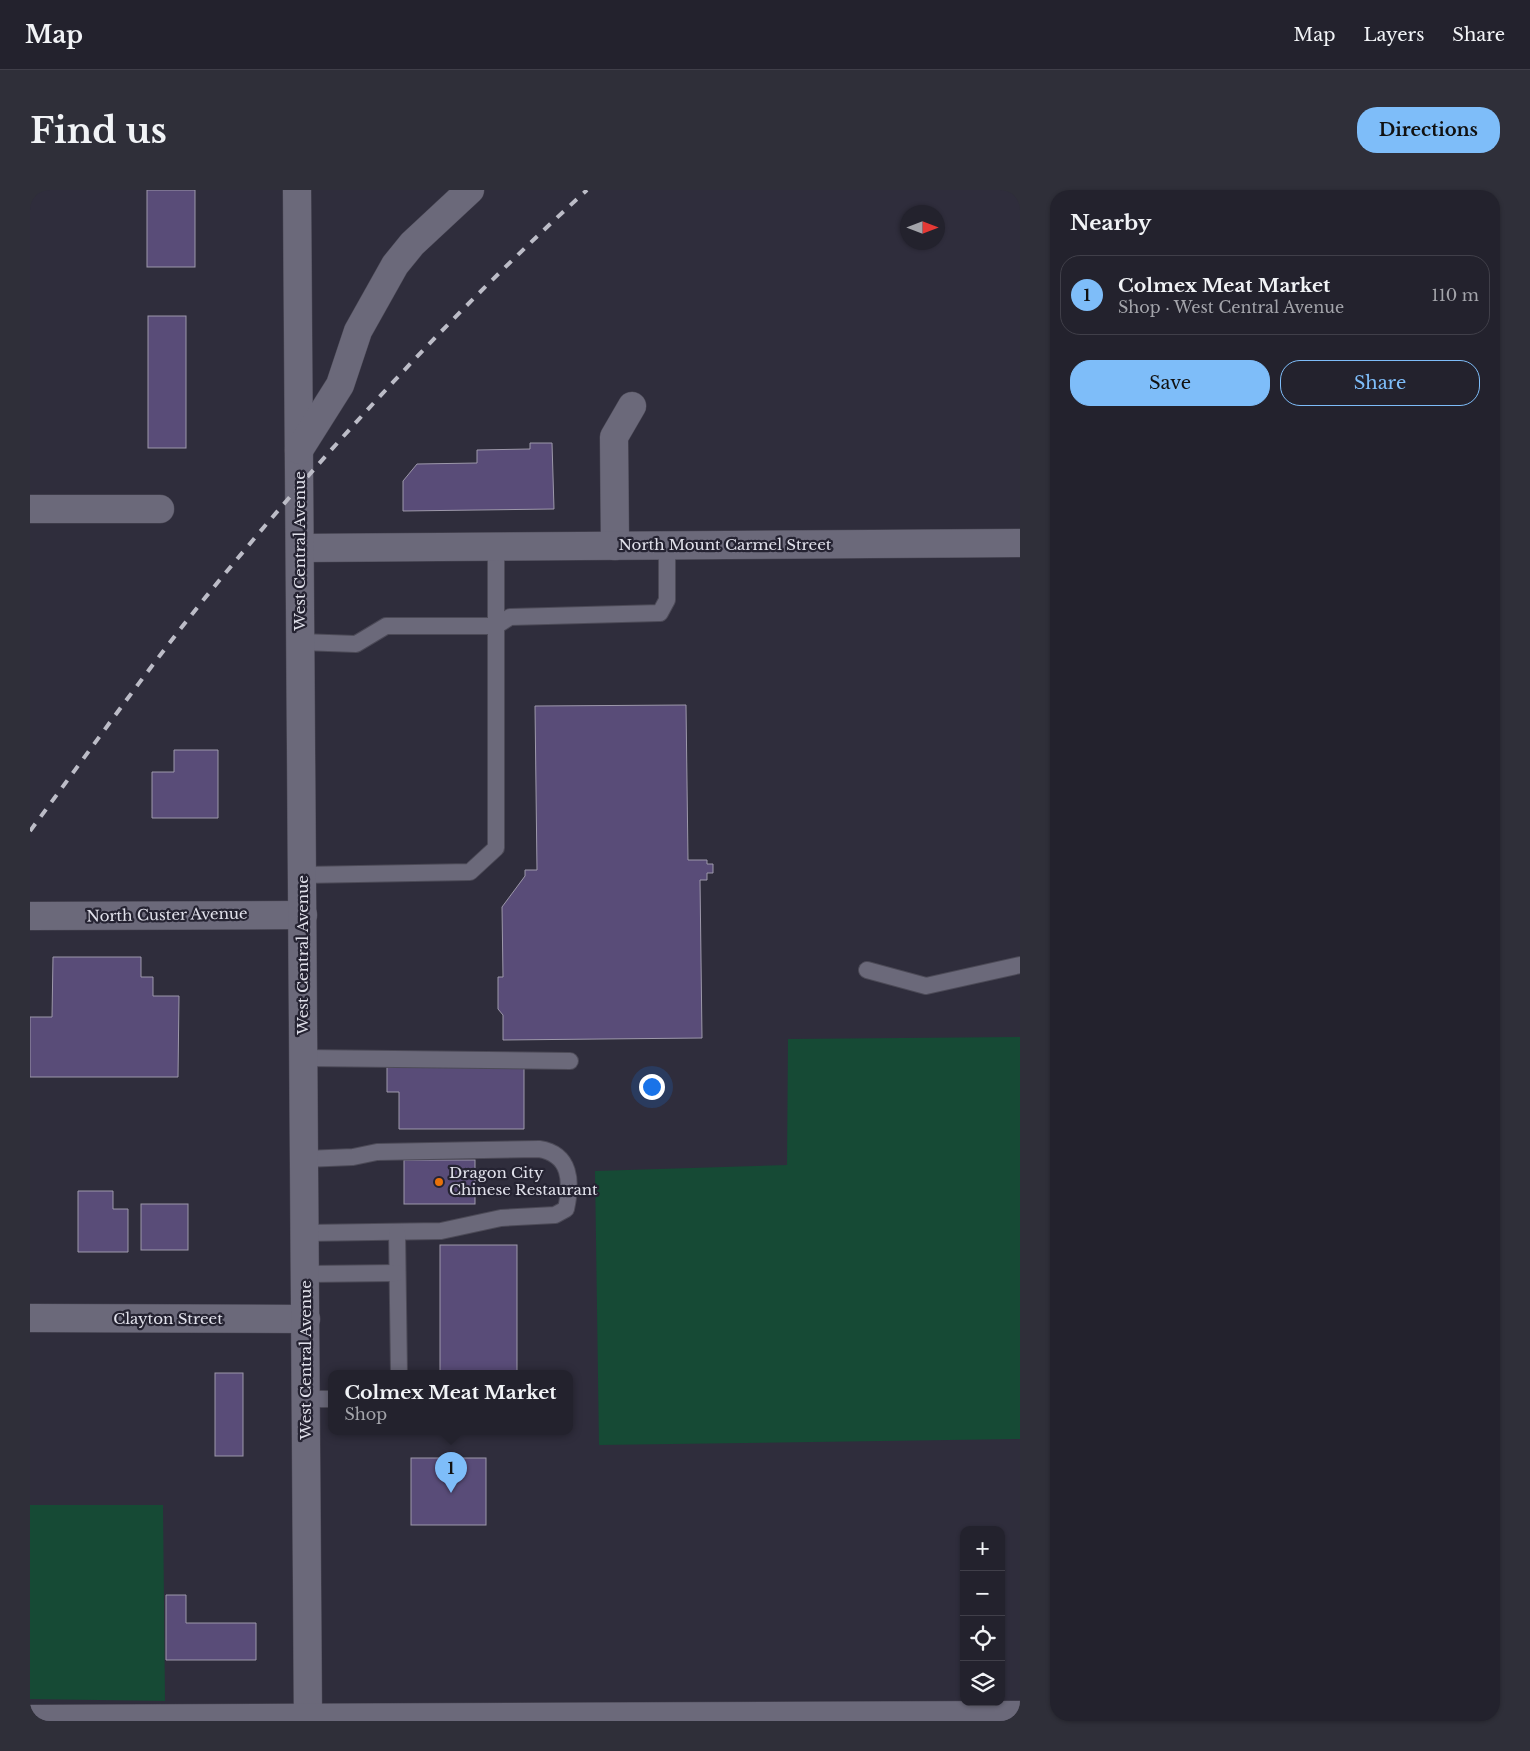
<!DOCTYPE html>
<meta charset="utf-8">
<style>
:root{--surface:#23222d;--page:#2f2f39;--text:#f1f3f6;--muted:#a3a4aa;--line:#403f49;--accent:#7ebdf9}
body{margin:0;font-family:"Libre Baskerville",serif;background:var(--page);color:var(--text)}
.controls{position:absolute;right:15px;bottom:15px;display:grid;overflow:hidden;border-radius:10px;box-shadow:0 1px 4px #0004}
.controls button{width:45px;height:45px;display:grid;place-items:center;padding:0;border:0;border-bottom:1px solid var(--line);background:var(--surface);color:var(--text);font:25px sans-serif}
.compass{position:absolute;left:870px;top:15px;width:45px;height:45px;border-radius:50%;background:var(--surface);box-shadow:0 1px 4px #0004;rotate:90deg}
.you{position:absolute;left:621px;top:896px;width:18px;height:18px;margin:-12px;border:4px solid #fff;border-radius:50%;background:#1a73e8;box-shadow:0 0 0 8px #1a73e833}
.badge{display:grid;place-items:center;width:32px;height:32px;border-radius:50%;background:var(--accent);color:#111;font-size:16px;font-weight:700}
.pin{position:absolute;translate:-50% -41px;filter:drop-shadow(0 1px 2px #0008)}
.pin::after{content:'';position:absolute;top:26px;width:18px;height:15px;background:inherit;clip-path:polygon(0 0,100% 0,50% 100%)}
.popup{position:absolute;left:298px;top:1180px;width:245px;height:65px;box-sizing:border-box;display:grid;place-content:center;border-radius:10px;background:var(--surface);filter:drop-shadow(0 1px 4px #0005);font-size:16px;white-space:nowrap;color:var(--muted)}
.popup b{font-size:19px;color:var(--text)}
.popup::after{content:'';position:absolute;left:50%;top:100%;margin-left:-10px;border:10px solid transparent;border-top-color:var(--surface)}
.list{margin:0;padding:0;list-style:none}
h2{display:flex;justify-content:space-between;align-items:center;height:65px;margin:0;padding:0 20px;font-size:21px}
h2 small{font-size:16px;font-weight:400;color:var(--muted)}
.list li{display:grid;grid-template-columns:32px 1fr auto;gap:15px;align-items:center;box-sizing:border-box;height:80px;margin:0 10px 10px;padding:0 10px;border:1px solid var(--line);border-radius:20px}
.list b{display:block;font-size:19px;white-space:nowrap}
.list p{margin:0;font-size:16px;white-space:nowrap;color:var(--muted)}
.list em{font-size:16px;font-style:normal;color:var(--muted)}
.actions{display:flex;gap:10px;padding:15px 20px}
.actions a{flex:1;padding:11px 0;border:1px solid var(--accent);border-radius:20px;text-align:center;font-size:18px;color:var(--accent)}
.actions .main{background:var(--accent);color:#111}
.icon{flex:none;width:28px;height:28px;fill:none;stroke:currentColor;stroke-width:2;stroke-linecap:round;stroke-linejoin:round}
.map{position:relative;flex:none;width:990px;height:1531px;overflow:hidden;border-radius:20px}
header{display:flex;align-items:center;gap:30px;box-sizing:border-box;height:70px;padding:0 25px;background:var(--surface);border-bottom:1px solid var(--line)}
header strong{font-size:24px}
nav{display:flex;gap:28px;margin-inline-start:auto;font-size:18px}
.intro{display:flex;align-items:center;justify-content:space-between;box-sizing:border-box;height:120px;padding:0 30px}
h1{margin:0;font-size:35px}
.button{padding:12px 22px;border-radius:20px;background:var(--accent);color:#111;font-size:18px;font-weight:700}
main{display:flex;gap:30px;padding:0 30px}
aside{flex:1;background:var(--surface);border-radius:20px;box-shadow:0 1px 4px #0004}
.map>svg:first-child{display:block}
.green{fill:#164a35}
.building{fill:#594c78;stroke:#9d98aa}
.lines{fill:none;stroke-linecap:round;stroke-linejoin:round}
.lane-casing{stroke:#4c4a57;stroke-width:18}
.street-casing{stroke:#4c4a57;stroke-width:29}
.secondary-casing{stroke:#4c4a57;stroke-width:29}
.lane{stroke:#6b697a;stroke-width:16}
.street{stroke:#6b697a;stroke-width:28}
.secondary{stroke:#6b697a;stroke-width:28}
.rail{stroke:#bcbcc7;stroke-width:4;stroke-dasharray:9 9;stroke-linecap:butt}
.food-dot{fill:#e8710a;stroke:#252332;stroke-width:2}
.labels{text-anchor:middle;stroke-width:4.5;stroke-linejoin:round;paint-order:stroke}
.street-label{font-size:15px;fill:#e1e1eb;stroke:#252332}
.poi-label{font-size:15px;fill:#e1e1eb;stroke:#252332;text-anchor:start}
</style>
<header>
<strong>Map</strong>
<nav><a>Map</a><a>Layers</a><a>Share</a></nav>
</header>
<div class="intro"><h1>Find us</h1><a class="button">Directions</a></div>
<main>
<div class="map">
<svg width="990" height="1531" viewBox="0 0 990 1531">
<rect width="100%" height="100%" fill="#2f2d3c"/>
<!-- green -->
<g class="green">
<path d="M990 847V1249L569 1255 565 981 757 975 758 849Z"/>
<path d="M0 1315H133L135 1511 0 1509Z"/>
</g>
<!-- building -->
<g class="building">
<rect x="117" y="0" width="48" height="77"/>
<rect x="118" y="126" width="38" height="132"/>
<path d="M500 253H522L524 319 373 321V291L387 274 447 273V260L500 259Z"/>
<path d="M656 515 658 670H677V674H683V683H677V690H670L672 848 473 850V825L468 819V787H473L472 717 495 686V680H507L505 516Z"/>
<path d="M144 560H188V628H122V582H144Z"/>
<path d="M23 767H111V787H123V806H149L148 887H0V827H22Z"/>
<path d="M357 877H494V939H369V902H357Z"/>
<rect x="374" y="970" width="71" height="44"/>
<path d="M48 1001H83V1019H98V1062H48Z"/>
<rect x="111" y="1014" width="47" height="46"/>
<rect x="410" y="1055" width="77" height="129"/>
<rect x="185" y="1183" width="28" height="83"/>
<rect x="381" y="1268" width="75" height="67"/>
<path d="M136 1405H156V1433H226V1470H136Z"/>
</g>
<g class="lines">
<!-- lane casing -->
<g class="lane-casing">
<g id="lane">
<path d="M271 452 326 454 356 436H466L480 427 630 423 637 410V355"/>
<path d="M273 685 440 682 466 658V356"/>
<path d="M837 780 896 796 990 775"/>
<path d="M274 868 540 871"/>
<path d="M275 969 323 967 347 962 509 959C541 964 542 992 536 1019L525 1025 471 1028 411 1041 276 1043"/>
<path d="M367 1042 369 1184"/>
<path d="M276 1084 367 1083"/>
<path d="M277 1209H302"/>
</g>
</g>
<!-- street casing -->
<g class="street-casing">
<g id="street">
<path d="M0 319H130"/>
<path d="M585 356 584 247 602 216"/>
<path d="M270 358 990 353"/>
<path d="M0 726 273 725"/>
<path d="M0 1128 276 1129"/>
</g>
</g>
<!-- secondary casing -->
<g class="secondary-casing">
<g id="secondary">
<path d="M267 0 278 1531"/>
<path d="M269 260 310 195 328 141 365 75 382 54 440 0"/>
<path d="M0 1529 990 1525"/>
</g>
</g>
<!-- lane -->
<use href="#lane" class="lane"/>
<!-- street -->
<use href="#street" class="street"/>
<!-- secondary -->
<use href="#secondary" class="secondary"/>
<!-- rail -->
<path class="rail" d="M0 641C62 558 122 472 188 392 301 255 426 119 557 0"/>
</g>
<!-- markers -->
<circle class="food-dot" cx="409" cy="992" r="5"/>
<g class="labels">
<!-- street labels -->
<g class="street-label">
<text x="695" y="360">North Mount Carmel Street</text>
<text transform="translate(270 361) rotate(-90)" y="5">West Central Avenue</text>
<text transform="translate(137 725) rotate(-1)" y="5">North Custer Avenue</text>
<text transform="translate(273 765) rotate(-90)" y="5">West Central Avenue</text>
<text x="138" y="1134">Clayton Street</text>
<text transform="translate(276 1170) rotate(-90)" y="5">West Central Avenue</text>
</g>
<!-- poi labels -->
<g class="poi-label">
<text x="419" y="988">Dragon City<tspan x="419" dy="17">Chinese Restaurant</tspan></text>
</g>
</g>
</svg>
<div class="controls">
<button>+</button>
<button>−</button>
<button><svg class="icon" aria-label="locate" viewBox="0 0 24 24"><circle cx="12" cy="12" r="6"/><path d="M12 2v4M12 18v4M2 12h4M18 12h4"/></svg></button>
<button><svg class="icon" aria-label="layers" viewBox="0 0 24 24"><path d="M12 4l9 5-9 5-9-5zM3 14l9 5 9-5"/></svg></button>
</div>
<svg class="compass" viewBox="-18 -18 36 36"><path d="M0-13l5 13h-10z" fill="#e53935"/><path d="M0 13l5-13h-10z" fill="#a3a4aa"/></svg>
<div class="you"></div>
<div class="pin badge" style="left:421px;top:1303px">1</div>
<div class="popup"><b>Colmex Meat Market</b>Shop</div>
</div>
<aside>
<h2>Nearby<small></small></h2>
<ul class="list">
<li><span class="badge">1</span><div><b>Colmex Meat Market</b><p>Shop · West Central Avenue</p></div><em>110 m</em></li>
</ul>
<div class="actions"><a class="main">Save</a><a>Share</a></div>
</aside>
</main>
